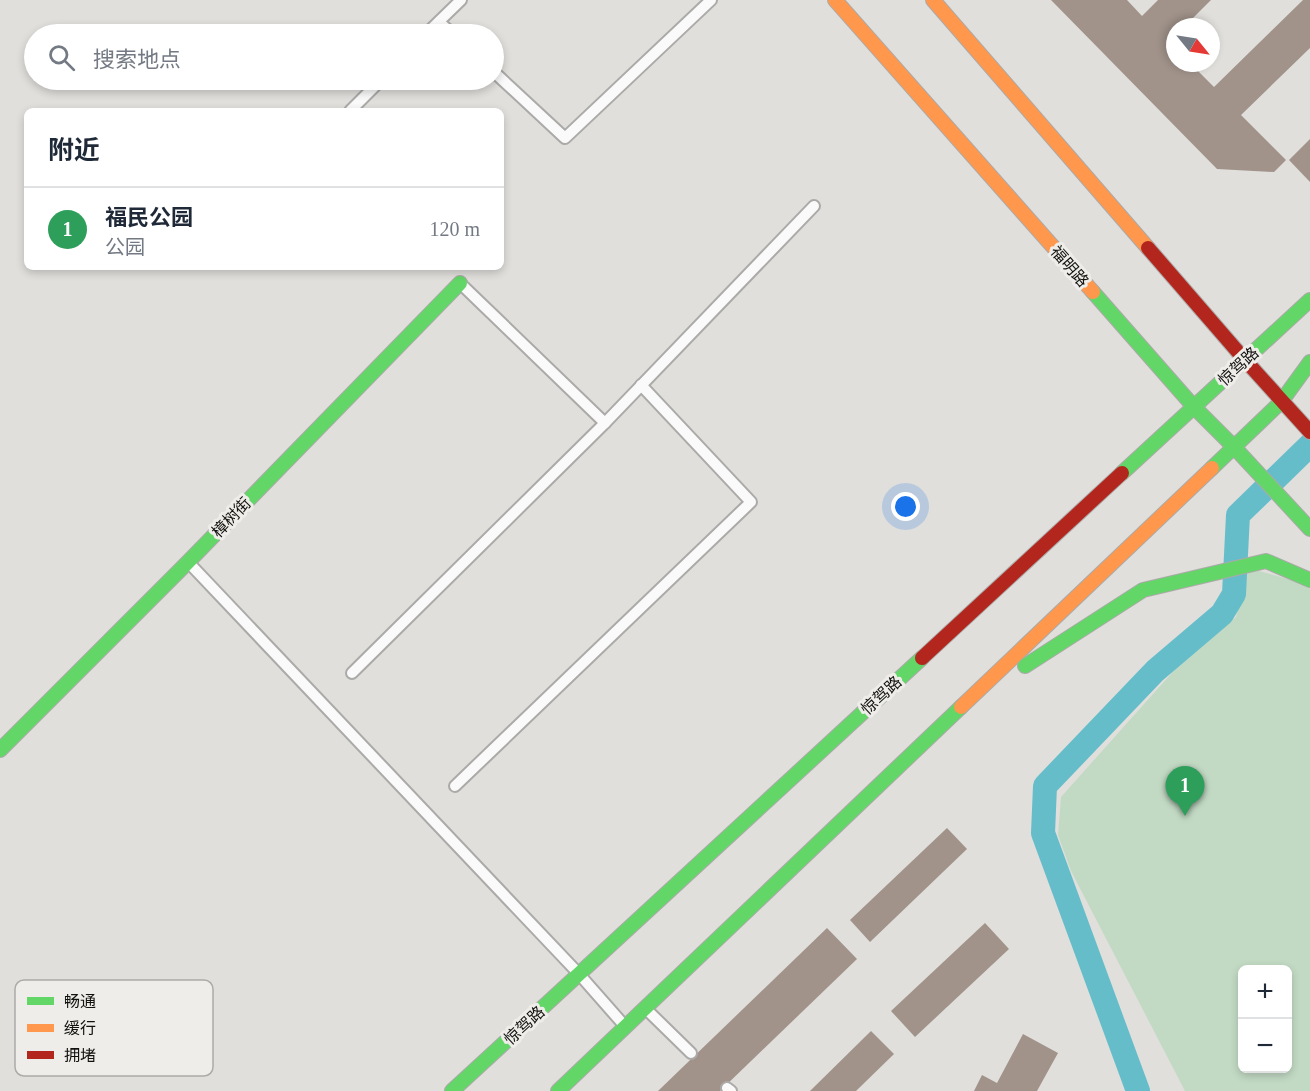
<!DOCTYPE html>
<html lang="zh">
<meta charset="utf-8">
<style>
:root{--surface:#fff;--page:#f2f2f3;--text:#1f2937;--muted:#747a83;--line:#e0e1e3;--accent:#595957}
body{margin:0;font-family:"Times New Roman","Noto Sans SC",serif;background:var(--page);color:var(--text)}
.controls{position:absolute;right:18px;bottom:18px;display:grid;overflow:hidden;border-radius:9px;box-shadow:0 3px 9px #0003}
.controls button{width:54px;height:54px;display:grid;place-items:center;padding:0;border:0;border-bottom:2px solid var(--line);background:var(--surface);color:var(--text);font:30px sans-serif}
.compass{position:absolute;left:1166px;top:18px;width:54px;height:54px;border-radius:50%;background:var(--surface);box-shadow:0 3px 9px #0003;rotate:120deg}
.you{position:absolute;left:906px;top:507px;width:21px;height:21px;margin:-15px;border:4px solid #fff;border-radius:50%;background:#1a73e8;box-shadow:0 0 0 9px #1a73e833}
.badge{display:grid;place-items:center;width:39px;height:39px;border-radius:50%;background:var(--accent);color:#fff;font-size:20px;font-weight:700}
.pin{position:absolute;translate:-50% -50px;filter:drop-shadow(0 2px 3px #0008)}
.pin::after{content:'';position:absolute;top:32px;width:21px;height:18px;background:inherit;clip-path:polygon(0 0,100% 0,50% 100%)}
.list{margin:0;padding:0;list-style:none}
h2{display:flex;justify-content:space-between;align-items:center;height:78px;margin:0;padding:0 24px;font-size:26px}
h2 small{font-size:20px;font-weight:400;color:var(--muted)}
.list li{display:grid;grid-template-columns:39px 1fr auto;gap:18px;align-items:center;box-sizing:border-box;height:84px;padding:0 24px;border-top:2px solid var(--line)}
.list b{display:block;font-size:22px;white-space:nowrap}
.list p{margin:0;font-size:20px;white-space:nowrap;color:var(--muted)}
.list em{font-size:20px;font-style:normal;color:var(--muted)}
.icon{flex:none;width:33px;height:33px;fill:none;stroke:currentColor;stroke-width:2;stroke-linecap:round;stroke-linejoin:round}
.map{position:relative;flex:none;width:1310px;height:1091px;overflow:hidden}
.search{position:absolute;background:var(--surface);box-shadow:0 3px 9px #0003;left:24px;top:24px;width:480px;height:66px;display:flex;align-items:center;gap:15px;box-sizing:border-box;padding:0 21px;border-radius:33px;color:var(--muted);font-size:22px}
.panel{position:absolute;background:var(--surface);box-shadow:0 3px 9px #0003;left:24px;top:108px;width:480px;height:162px;border-radius:9px}
.map>svg:first-child{display:block}
.green{fill:#c2dac4;fill-rule:evenodd}
.lines{fill:none;stroke-linecap:round;stroke-linejoin:round}
.canal{stroke:#66bdca;stroke-width:24}
.building{fill:#a1938a}
.lane-casing{stroke:#abaaa8;stroke-width:14}
.fast-casing{stroke:#abaaa8;stroke-width:16}
.slow-casing{stroke:#abaaa8;stroke-width:16}
.jam-casing{stroke:#abaaa8;stroke-width:16}
.lane{stroke:#fafafa;stroke-width:10}
.fast{stroke:#63d668;stroke-width:14}
.slow{stroke:#ff974d;stroke-width:14}
.jam{stroke:#b3261e;stroke-width:14}
.labels{text-anchor:middle;stroke-width:6;stroke-linejoin:round;paint-order:stroke}
.street-label{font-size:16px;fill:#11110f;stroke:#eeede9}
.key{fill:#eeede9;stroke:#acaba8;stroke-width:1.5}
.key-label{font-size:16px;fill:#11110f}
</style>
<div class="map">
<svg width="1310" height="1091" viewBox="0 0 1310 1091">
<rect width="100%" height="100%" fill="#e0dfdc"/>
<!-- green -->
<path class="green" d="M1248 568 1310 585V1091H1185L1071 871 1058 835 1061 797 1195 647 1236 617ZM1242 970H1288V1068H1242Z"/>
<g class="lines">
<!-- canal -->
<path class="canal" d="M1138 1091 1043 833 1045 786 1155 671 1222 614 1234 594 1238 515 1310 445"/>
</g>
<!-- building -->
<g class="building">
<path d="M1051 0H1127L1142 16 1158 0H1211L1184 27H1175V36L1169 42 1175 48V63H1190L1214 87 1303 0H1310V48L1241 115 1286 160 1274 172 1217 169Z"/>
<path d="M1310 139V182L1289 160Z"/>
<path d="M947 828 967 849 870 942 850 920Z"/>
<path d="M985 923 1009 949 915 1037 891 1011Z"/>
<path d="M827 928 857 959 720 1091H658Z"/>
<path d="M871 1031 894 1054 856 1091H810Z"/>
<path d="M1023 1034 1058 1053 1037 1091H974L982 1075 997 1083Z"/>
</g>
<g class="lines">
<!-- lane casing -->
<g class="lane-casing">
<g id="lane">
<path d="M439 22 453 34"/>
<path d="M426 34 461 0"/>
<path d="M494 72 565 138 711 0"/>
<path d="M350 111 381 80"/>
<path d="M462 285 605 423"/>
<path d="M190 564 579 974 623 1024"/>
<path d="M352 673 605 423 814 206"/>
<path d="M455 786 751 502 641 385"/>
<path d="M647 1010 691 1053"/>
<path d="M727 1088 731 1091"/>
</g>
</g>
<!-- fast casing -->
<g class="fast-casing">
<g id="fast">
<path d="M1093 292 1194 407 1234 447 1310 529"/>
<path d="M1212 468 1281 402 1310 362"/>
<path d="M1122 473 1310 300"/>
<path d="M1025 666 1143 590 1266 561 1310 580"/>
<path d="M0 750 188 562 460 283"/>
<path d="M452 1091 922 658"/>
<path d="M558 1091 961 707"/>
</g>
</g>
<!-- slow casing -->
<g class="slow-casing">
<g id="slow">
<path d="M835 0 1093 292"/>
<path d="M933 0 1148 248"/>
<path d="M961 707 1212 468"/>
</g>
</g>
<!-- jam casing -->
<g class="jam-casing">
<g id="jam">
<path d="M1148 248 1245 360 1310 432"/>
<path d="M922 658 1122 473"/>
</g>
</g>
<!-- lane -->
<use href="#lane" class="lane"/>
<!-- fast -->
<use href="#fast" class="fast"/>
<!-- slow -->
<use href="#slow" class="slow"/>
<!-- jam -->
<use href="#jam" class="jam"/>
</g>
<g class="labels">
<!-- street labels -->
<g class="street-label">
<text transform="translate(1070 266) rotate(49)" y="6">福明路</text>
<text transform="translate(1238 366) rotate(-43)" y="6">惊驾路</text>
<text transform="translate(231 517) rotate(-46)" y="6">樟树街</text>
<text transform="translate(881 695) rotate(-43)" y="6">惊驾路</text>
<text transform="translate(524 1025) rotate(-43)" y="6">惊驾路</text>
</g>
</g>
<!-- legend -->
<rect x="15" y="980" width="198" height="96" rx="9" class="key"/>
<rect x="27" y="997" width="27" height="8" fill="#63d668"/>
<rect x="27" y="1024" width="27" height="8" fill="#ff974d"/>
<rect x="27" y="1051" width="27" height="8" fill="#b3261e"/>
<g class="key-label">
<text x="64" y="1007">畅通</text>
<text x="64" y="1034">缓行</text>
<text x="64" y="1061">拥堵</text>
</g>
</svg>
<div class="controls">
<button>+</button>
<button>−</button>
</div>
<svg class="compass" viewBox="-18 -18 36 36"><path d="M0-13l5 13h-10z" fill="#e53935"/><path d="M0 13l5-13h-10z" fill="#747a83"/></svg>
<div class="you"></div>
<div class="pin badge" style="left:1185px;top:816px;background:#2e9e5b">1</div>
<div class="search"><svg class="icon" aria-label="search" viewBox="0 0 24 24"><circle cx="10" cy="10" r="6"/><path d="M15 15l6 6"/></svg>搜索地点</div>
<section class="panel">
<h2>附近<small></small></h2>
<ul class="list">
<li><span class="badge" style="background:#2e9e5b">1</span><div><b>福民公园</b><p>公园</p></div><em>120 m</em></li>
</ul>
</section>
</div>
